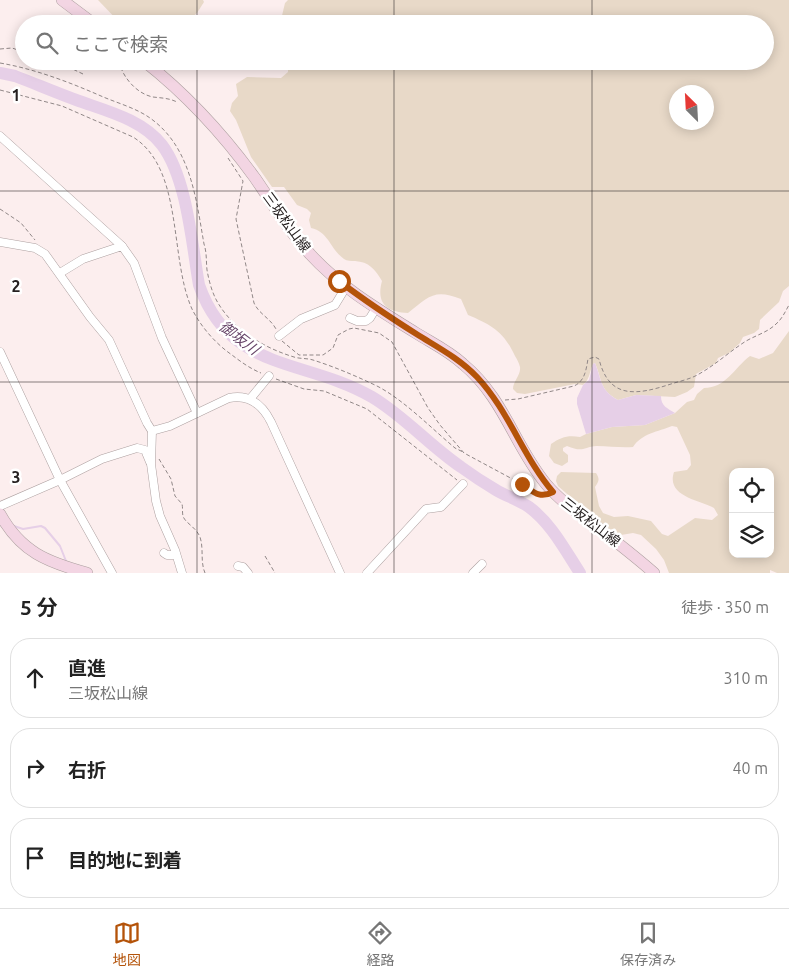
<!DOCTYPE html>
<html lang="ja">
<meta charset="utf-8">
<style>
:root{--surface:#fff;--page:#f6f6f6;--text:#222;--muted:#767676;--line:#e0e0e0;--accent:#b45309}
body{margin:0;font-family:Ubuntu,"Noto Sans JP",sans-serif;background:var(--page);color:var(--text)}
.controls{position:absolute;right:15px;bottom:15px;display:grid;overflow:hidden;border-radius:10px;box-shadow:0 2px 12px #0003}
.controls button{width:45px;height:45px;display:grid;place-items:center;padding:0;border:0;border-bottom:1px solid var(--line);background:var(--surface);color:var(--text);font:25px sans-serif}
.compass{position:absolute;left:669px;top:85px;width:45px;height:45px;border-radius:50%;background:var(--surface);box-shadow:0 2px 12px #0003;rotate:336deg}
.stop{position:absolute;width:15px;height:15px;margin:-11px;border:4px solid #b45309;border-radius:50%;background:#fff}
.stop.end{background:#b45309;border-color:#fff;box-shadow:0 1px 5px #0008}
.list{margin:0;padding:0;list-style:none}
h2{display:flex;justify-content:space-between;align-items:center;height:65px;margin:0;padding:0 20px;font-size:21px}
h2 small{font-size:16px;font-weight:400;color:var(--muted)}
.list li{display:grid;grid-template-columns:32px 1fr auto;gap:15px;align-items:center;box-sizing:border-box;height:80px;margin:0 10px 10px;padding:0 10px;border:1px solid var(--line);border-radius:20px}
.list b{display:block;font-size:19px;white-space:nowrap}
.list p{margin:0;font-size:16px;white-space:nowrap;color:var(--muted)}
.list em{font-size:16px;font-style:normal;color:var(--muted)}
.icon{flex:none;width:28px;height:28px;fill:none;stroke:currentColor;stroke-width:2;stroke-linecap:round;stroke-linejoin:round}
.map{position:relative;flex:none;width:789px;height:573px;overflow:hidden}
.search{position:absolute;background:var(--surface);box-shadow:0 2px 12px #0003;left:15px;right:15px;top:15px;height:55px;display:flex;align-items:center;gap:12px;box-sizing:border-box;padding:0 18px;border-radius:28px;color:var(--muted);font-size:19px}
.sheet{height:335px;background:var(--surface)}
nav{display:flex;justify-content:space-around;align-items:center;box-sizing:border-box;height:70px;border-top:1px solid var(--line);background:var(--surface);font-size:14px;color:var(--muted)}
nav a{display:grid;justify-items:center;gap:2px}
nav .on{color:var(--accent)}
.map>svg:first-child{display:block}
.green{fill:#e8d9c8;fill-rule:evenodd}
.water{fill:#e6cfe7}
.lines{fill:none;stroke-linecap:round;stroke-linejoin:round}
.stream{stroke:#e6cfe7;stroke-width:2}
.river{stroke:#e6cfe7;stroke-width:12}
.street-casing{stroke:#ada0a0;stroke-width:9}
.secondary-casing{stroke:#ada0a0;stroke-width:12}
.path{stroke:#908787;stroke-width:1;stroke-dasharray:4 2.5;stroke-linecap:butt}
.street{stroke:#fff;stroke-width:8}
.secondary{stroke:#f3d5e3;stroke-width:11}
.route{stroke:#b45309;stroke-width:6}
.grid{fill:none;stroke:#262121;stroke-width:1;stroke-opacity:0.55}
.labels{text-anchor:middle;stroke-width:5;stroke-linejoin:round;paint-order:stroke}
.street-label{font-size:14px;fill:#262121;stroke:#fff}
.water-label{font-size:15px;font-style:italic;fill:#674569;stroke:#fff}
.grid-label{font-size:16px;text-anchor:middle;font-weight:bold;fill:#262121;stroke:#fff;stroke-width:5;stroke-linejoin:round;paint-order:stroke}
</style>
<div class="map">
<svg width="789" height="573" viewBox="0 0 789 573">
<rect width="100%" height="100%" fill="#fceeee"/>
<!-- green -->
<g class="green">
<path d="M98 0H203L204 2 197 13 184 24H121Z"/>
<path d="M288 0H789V286L783 291 779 302 760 320 759 329 754 333 743 337 740 343 729 353 718 358 716 363 696 374 694 387 687 392 675 397 636 395 618 400C599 389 603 382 595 363L593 364C589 373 590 379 583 385L575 384 525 394 517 393 513 389C513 381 521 375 520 367 519 363 517 359 515 356 504 332 492 325 468 315L461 299C434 288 428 297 408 313 386 312 376 303 382 281 375 269 369 262 355 261 351 261 347 261 344 259 330 249 329 232 311 228L309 220 311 213 307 209 297 205 284 187H272L251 157 236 120 230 111 232 103 238 96 236 84 247 77 281 78 288 72V61H765V24H280L285 3ZM676 92H706V122H676Z"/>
<path d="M789 331V573H777L770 570V573H669L664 560 656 549 641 535 633 533 621 535 613 534 588 517 582 507 558 486 556 481 557 476 561 472 596 473C600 479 599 481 595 487L599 506 603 513 614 517 628 516 651 521 662 534 668 536 695 518 712 520 718 515 714 508C698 500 666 496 674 472L687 470 691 465 690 455 677 427 672 426C658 432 642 433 633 447 621 448 609 446 597 446 583 447 583 453 567 446L563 448V451L568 455V462L562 466 554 463 549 456 551 444C561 437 568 435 580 437L586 434 612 427 645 425 675 413 687 402 694 400 697 394 704 388C726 388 734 368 750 356L759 359 773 353ZM733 472H770V554H733Z"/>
</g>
<!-- water -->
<path class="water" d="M595 363C602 381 600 390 618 400L636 395 661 396C661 406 667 408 675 413L645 425 612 427 586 434 577 404V398L583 385 589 380 593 364Z"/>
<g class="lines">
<!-- stream -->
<path class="stream" d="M14 526 23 529 41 526 45 528 60 546 66 561"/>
<!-- river -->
<path class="river" d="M0 73 15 76C36 84 57 93 79 101 107 111 143 120 162 145 187 178 192 245 199 285 230 373 305 358 372 397 404 416 430 446 461 467 472 475 484 483 496 490 506 496 519 500 529 507 551 523 565 550 580 573"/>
<!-- street casing -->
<g class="street-casing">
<g id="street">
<path d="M0 136 122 246"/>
<path d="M0 242 35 248 45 254 90 317 109 340 147 423 152 431 151 464 156 501 160 516 175 550 182 573"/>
<path d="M60 273 83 259 122 246 134 263 162 338 197 413"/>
<path d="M350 318 357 321H366L370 318 376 308"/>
<path d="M279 336 301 319 335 305 346 287"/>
<path d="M0 352 60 480 112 573"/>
<path d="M250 399 269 376"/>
<path d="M152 431 170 426 229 398C249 394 262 404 271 422L340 573"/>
<path d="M0 506 60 480 102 459 137 448 145 450 150 462"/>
<path d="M164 553 167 555H176"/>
<path d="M238 566 243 567 248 573"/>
<path d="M367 573 426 509 441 507 463 484"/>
<path d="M473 573 482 564"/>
</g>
</g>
<!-- secondary casing -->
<g class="secondary-casing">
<g id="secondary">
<path d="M62 0 94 24"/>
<path d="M144 61C186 94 223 134 255 178 273 204 289 232 310 254 340 287 379 310 416 333 432 343 449 351 463 364 504 398 514 445 546 484 562 503 582 516 601 530 619 544 637 558 654 573"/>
<path d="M0 514C21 552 47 562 87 573"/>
</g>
</g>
<!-- path -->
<g class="path">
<path d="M0 49 12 48 24 52"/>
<path d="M56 61 83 74"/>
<path d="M119 61C122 77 137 94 153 97 161 98 169 98 177 102"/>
<path d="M0 63C35 69 69 82 101 96 117 103 136 108 150 118 191 147 196 199 204 244 207 253 206 261 207 270 209 281 212 293 218 303 234 330 264 348 294 357 300 359 307 358 313 360 335 367 356 376 377 386 404 400 431 428 455 448L463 452"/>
<path d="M0 90 62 106 133 137C184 169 169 258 192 309 201 327 216 344 232 355 241 362 251 369 261 373"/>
<path d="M228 158 243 181 236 219 254 303C259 314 270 318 276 329"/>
<path d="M0 209 21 223 35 240"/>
<path d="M282 341 299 355H323L333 348 338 335 349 329 354 328 379 333 392 342 428 408 440 425 464 453 544 496"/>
<path d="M276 379 304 389 324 391 367 409 457 480"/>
<path d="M505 400 518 399 574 386C585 381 586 370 588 359L595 357 599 359C609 400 637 395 671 384 680 381 691 379 699 374 715 365 728 353 743 343 753 336 767 333 776 324 782 319 785 312 789 305"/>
<path d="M159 459 171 479 175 496 182 504C183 508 182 512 183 516 185 523 196 527 200 537 204 549 200 561 205 573"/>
<path d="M265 556 275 573"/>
</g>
<!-- street -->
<use href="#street" class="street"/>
<!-- secondary -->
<use href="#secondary" class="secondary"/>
</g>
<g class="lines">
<!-- route -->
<path class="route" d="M339 281C364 300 391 318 418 335 439 348 460 359 477 377 509 411 523 457 553 492 539 499 534 492 522 484"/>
</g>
<!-- grid -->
<path class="grid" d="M197 0V24M394 0V24M592 0V24M197 61V573M394 61V573M592 61V573M0 191H789M0 382H789"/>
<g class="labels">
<!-- street labels -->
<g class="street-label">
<text transform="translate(287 222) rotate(54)" y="5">三坂松山線</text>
<text transform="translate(591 522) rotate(38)" y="5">三坂松山線</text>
</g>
<!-- water labels -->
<g class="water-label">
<text transform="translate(239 338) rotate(37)" y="5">御坂川</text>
</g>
</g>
<g class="grid-label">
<text x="16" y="101">1</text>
<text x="16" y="292">2</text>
<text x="16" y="483">3</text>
</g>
</svg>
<div class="controls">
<button><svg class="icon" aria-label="locate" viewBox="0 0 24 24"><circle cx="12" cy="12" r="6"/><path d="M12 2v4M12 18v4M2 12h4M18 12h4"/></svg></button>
<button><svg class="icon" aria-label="layers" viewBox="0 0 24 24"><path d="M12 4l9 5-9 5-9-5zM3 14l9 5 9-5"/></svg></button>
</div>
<svg class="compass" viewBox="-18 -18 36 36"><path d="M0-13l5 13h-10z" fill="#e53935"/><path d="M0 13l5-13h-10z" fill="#767676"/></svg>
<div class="stop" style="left:339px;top:281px"></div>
<div class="stop end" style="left:522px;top:484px"></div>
<div class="search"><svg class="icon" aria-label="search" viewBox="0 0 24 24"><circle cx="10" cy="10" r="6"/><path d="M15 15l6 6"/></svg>ここで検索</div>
</div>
<section class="sheet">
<h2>5 分<small>徒歩 · 350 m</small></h2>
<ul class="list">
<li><svg class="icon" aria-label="ahead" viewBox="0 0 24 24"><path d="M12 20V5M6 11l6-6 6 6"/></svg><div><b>直進</b><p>三坂松山線</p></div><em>310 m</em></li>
<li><svg class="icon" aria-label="right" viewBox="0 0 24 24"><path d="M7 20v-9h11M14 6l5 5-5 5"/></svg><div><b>右折</b></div><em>40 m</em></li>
<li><svg class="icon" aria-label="arrive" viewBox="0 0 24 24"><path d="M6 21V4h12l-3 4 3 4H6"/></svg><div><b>目的地に到着</b></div></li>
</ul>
</section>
<nav>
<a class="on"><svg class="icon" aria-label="map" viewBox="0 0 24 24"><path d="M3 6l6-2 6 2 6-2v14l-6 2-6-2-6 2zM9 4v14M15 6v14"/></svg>地図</a>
<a><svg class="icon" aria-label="directions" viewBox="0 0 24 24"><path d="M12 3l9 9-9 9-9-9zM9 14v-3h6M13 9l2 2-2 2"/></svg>経路</a>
<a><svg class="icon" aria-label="saved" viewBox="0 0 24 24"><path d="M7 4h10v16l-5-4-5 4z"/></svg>保存済み</a>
</nav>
